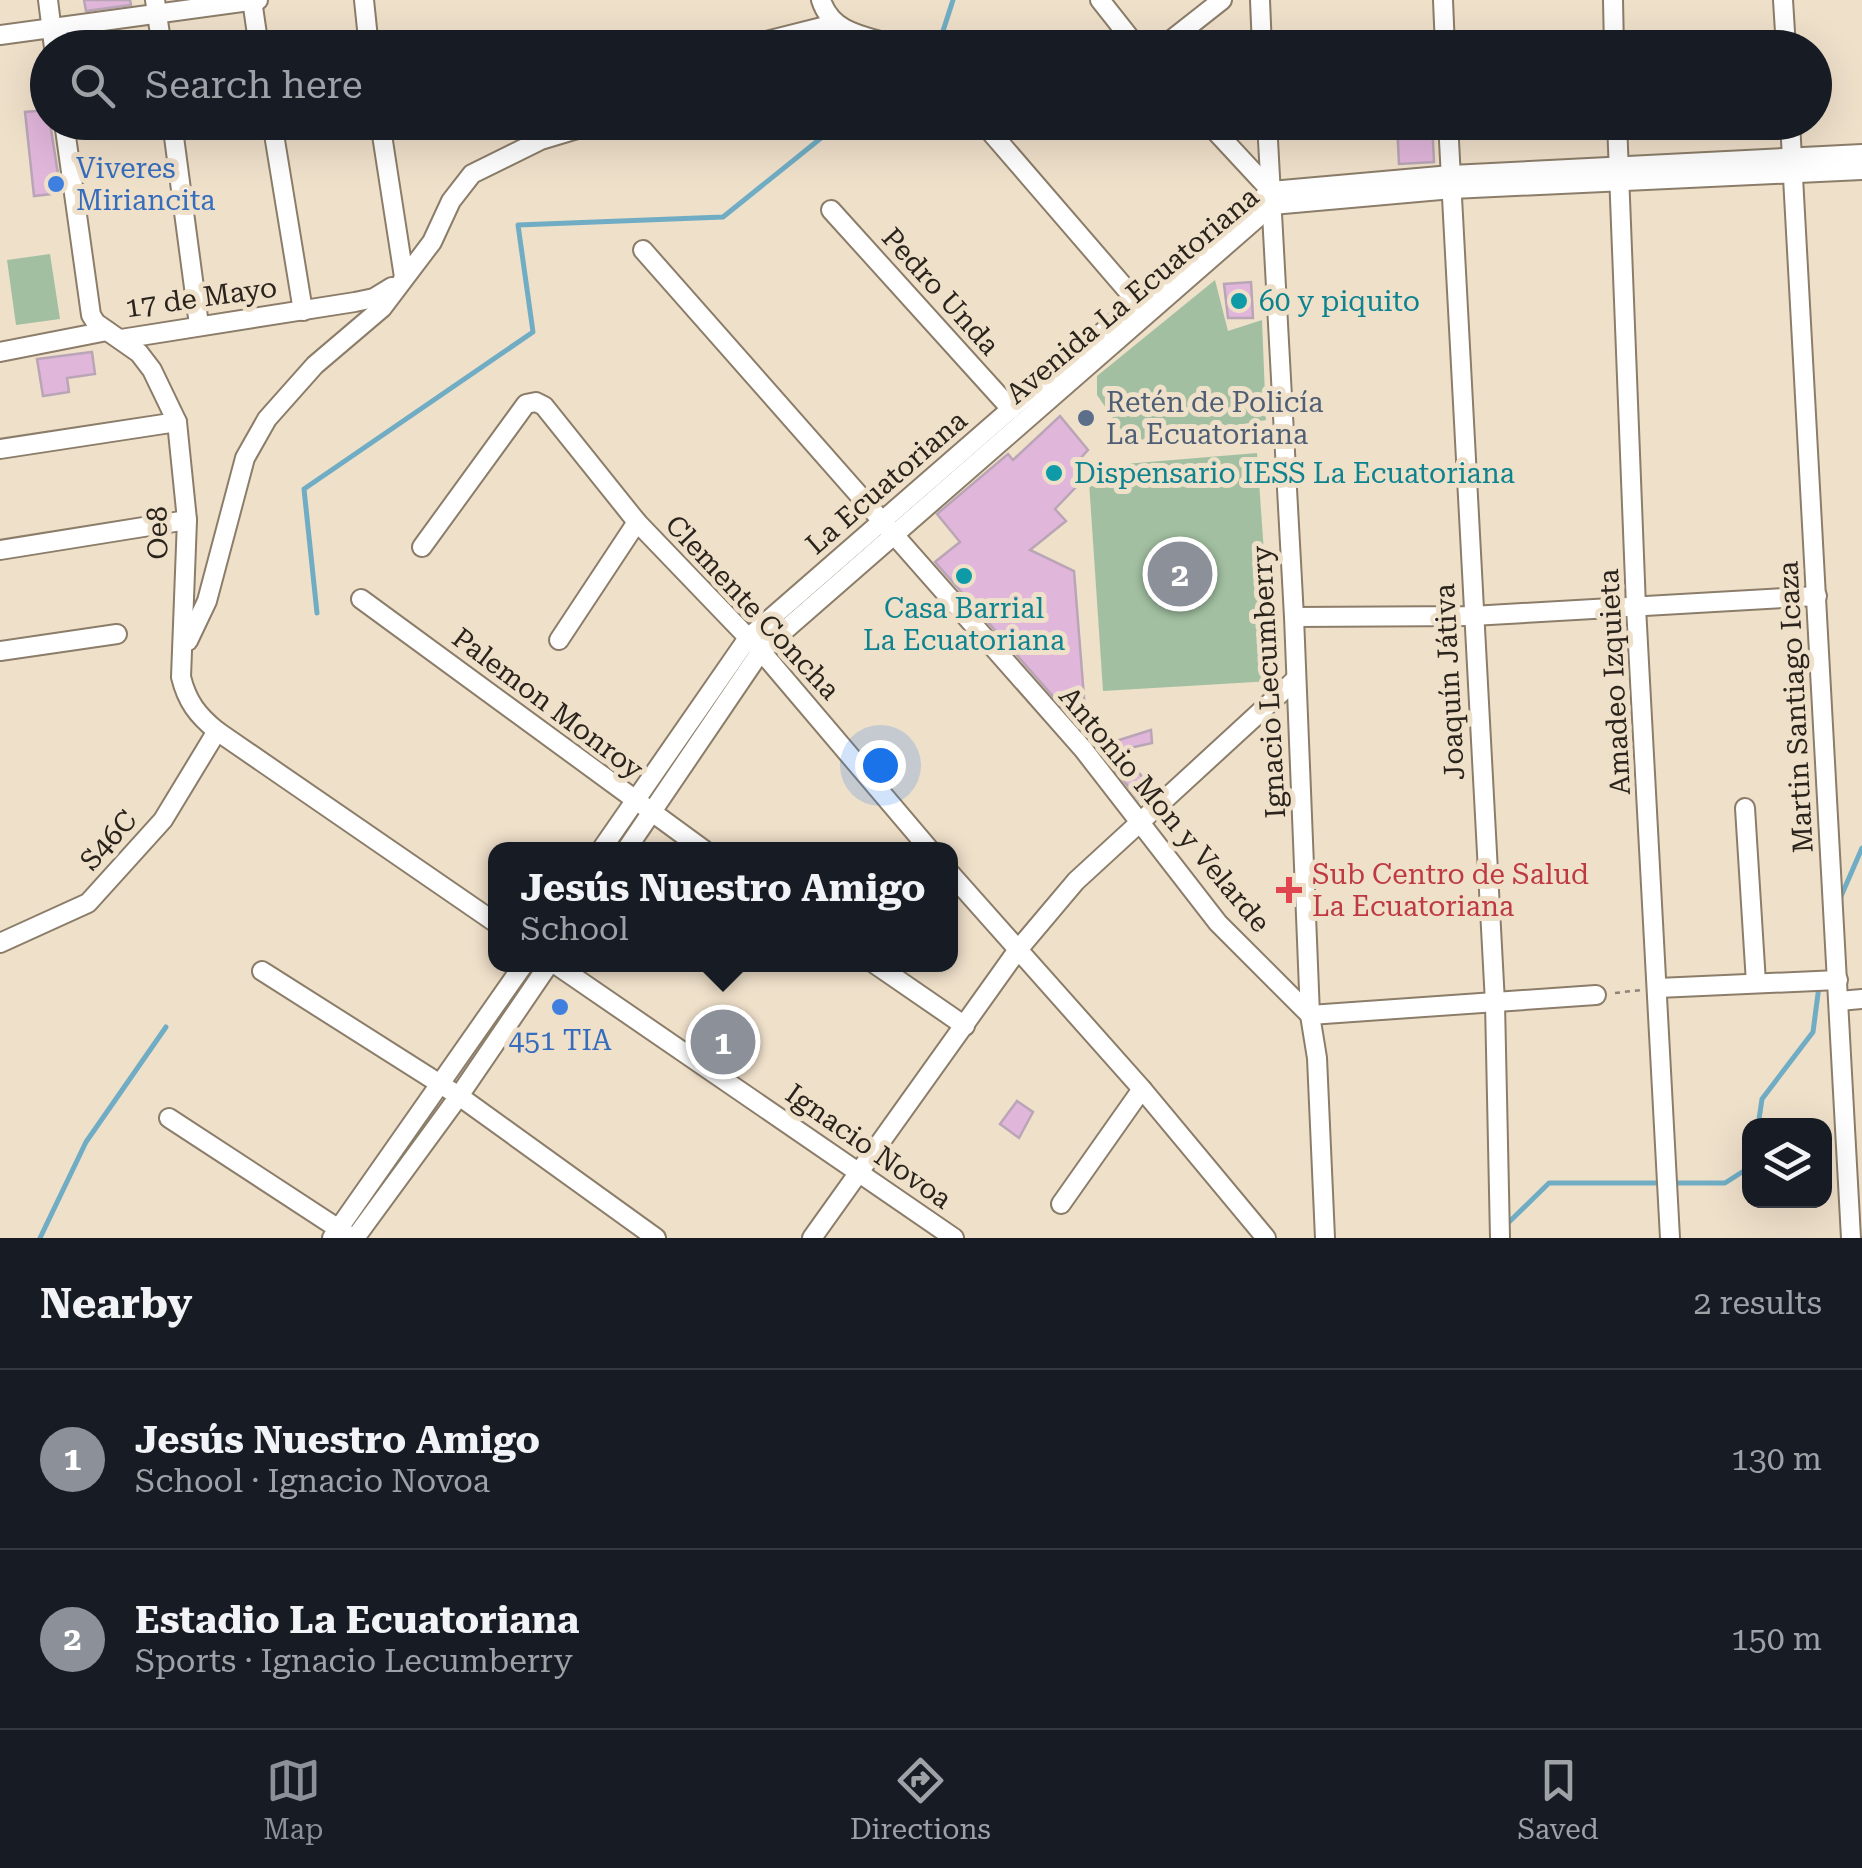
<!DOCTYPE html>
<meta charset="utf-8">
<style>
:root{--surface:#171b24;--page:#242831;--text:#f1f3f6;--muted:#9ea1a6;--line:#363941;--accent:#8c9099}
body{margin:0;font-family:"Roboto Serif",serif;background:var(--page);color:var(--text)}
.controls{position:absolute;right:30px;bottom:30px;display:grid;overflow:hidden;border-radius:20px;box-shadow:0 10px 40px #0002}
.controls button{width:90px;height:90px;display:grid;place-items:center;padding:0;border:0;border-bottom:2px solid var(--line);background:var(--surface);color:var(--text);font:50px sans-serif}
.you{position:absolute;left:880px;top:765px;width:35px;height:35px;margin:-25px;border:8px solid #fff;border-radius:50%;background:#1a73e8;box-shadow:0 0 0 15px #1a73e833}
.badge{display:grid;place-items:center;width:65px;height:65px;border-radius:50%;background:var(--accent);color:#fff;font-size:32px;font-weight:700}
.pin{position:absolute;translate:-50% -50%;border:5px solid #fff;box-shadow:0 2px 10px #0006}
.popup{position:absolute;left:488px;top:842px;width:470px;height:130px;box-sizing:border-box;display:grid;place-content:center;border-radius:20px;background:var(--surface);filter:drop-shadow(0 2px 8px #0005);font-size:32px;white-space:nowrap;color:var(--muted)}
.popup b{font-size:38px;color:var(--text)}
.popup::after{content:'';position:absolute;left:50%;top:100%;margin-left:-20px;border:20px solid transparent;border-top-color:var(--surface)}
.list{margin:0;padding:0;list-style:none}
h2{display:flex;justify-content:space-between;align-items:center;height:130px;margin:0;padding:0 40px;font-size:42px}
h2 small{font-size:32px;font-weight:400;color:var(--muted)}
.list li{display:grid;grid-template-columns:65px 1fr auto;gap:30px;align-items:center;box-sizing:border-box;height:180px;padding:0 40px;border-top:2px solid var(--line)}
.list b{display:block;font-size:38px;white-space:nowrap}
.list p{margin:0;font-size:32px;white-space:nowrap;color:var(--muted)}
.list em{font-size:32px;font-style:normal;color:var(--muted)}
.icon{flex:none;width:55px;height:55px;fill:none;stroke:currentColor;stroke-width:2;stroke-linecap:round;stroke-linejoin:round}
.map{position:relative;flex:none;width:1862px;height:1238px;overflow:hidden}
.search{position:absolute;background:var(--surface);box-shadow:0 10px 40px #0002;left:30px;right:30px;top:30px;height:110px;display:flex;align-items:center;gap:25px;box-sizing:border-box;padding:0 35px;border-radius:55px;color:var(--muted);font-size:38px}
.sheet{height:490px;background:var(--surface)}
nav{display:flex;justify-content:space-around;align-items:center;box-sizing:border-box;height:140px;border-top:2px solid var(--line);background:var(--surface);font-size:28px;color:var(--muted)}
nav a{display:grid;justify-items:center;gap:5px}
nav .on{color:var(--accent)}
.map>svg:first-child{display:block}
.green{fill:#a2c0a1}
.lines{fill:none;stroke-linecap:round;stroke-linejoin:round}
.stream{stroke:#70adc4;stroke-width:5}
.building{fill:#e1b6db;stroke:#b9a5b6;stroke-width:2.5}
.minor-casing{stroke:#8b7d69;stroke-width:22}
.path{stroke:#8d8374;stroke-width:2.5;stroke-dasharray:5 5;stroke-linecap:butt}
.minor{stroke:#fff;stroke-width:18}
.shop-dot{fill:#3f7fe0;stroke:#efe0ca;stroke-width:4}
.culture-dot{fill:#0f9aa8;stroke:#efe0ca;stroke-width:4}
.service-dot{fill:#5c6f8a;stroke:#efe0ca;stroke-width:4}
.health-dot{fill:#e0444e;stroke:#efe0ca;stroke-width:4}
.labels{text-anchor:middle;stroke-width:10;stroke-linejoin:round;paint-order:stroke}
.shop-label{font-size:28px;fill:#366cbe;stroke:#efe0ca;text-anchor:start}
.street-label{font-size:28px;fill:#2a241c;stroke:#efe0ca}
.culture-label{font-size:28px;fill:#0d838f;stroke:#efe0ca;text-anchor:start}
.service-label{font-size:28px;fill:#4e5e75;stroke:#efe0ca;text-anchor:start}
.health-label{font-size:28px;fill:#be3a42;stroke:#efe0ca;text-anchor:start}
</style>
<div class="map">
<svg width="1862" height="1238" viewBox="0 0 1862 1238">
<rect width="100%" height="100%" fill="#efe0ca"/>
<!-- green -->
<g class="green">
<path d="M50 254 60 319 16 325 7 260Z"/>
<path d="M1215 280 1228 331 1262 320 1266 420 1131 444 1097 395V376Z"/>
<path d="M1257 453 1273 681 1103 691 1088 467Z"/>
</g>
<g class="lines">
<!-- stream -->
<g class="stream">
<path d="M943 31 953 0"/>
<path d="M317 613 304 489 533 332 518 225 723 217 841 122"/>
<path d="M1839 901 1862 848"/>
<path d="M1758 1126 1762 1099 1813 1032 1819 986"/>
<path d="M1674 1183H1725L1750 1167"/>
<path d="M1506 1225 1549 1183H1663"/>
<path d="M40 1238 86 1142 166 1027"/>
</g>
</g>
<!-- building -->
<g class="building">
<path d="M84 0H130L131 5 86 11Z"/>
<path d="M48 110 61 193 34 196 25 112Z"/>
<path d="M1397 122H1432L1434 162 1399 164Z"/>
<path d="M1251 282 1253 318H1228L1224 284Z"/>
<path d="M92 352 95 374 67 378 69 392 43 396 37 359Z"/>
<path d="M1060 416 1088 450 1079 460 1077 486 1055 509 1066 521 1030 550 1074 571 1087 735 935 562 960 542 937 514 1008 454 1013 460Z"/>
<path d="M1151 730 1152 743 1121 750 1151 788 1139 800 1097 747Z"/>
<path d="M1017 1101 1033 1112 1019 1138 1000 1124Z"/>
</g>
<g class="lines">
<!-- minor casing -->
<g class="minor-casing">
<g id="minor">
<path d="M48 0 54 48"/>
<path d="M155 0 162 48"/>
<path d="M252 0 259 48"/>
<path d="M364 0 369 48"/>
<path d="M821 0C833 37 871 36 903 48"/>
<path d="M1100 0 1138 48"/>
<path d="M1260 0 1262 48"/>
<path d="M1443 0 1445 48"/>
<path d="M1613 0 1614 48"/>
<path d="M1783 0 1786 48"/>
<path d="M0 35 258 0"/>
<path d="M721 48 758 43 834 24"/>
<path d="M813 48 849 32"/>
<path d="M1161 48 1222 0"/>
<path d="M64 122 91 315 96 323 139 353 152 370 177 422 187 520 181 677C187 701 197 715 217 731L496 923"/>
<path d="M172 122 199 325"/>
<path d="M272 122 303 311"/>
<path d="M380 122 404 277"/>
<path d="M982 122 1145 311"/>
<path d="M1207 122 1271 191"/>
<path d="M1267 122 1294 617 1310 1015 1317 1058 1325 1238"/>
<path d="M1448 122 1495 1003 1500 1238"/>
<path d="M1617 122 1636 607 1670 1238"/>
<path d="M1790 122 1851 1238"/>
<path d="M831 210 1011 409"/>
<path d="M643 250 1083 749 1218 923 1310 1015 1596 995"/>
<path d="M121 339 355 302 374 298 392 287"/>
<path d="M0 352 107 331"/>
<path d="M0 449 177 422"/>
<path d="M422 547 526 404 536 402 544 406 637 522 761 651 930 850"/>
<path d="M0 550 187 520"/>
<path d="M361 599 704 850"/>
<path d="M1294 617 1472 616 1817 596"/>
<path d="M559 640 637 522"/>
<path d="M188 641 207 601 245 458 267 419 315 365 382 308 432 242 451 201 472 174 541 140 601 122"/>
<path d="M0 651 117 634"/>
<path d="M1745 808 1756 983"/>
<path d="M601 850 748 638 1011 409 1271 191 1451 175 1862 154"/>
<path d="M626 850 761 651 1272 205 1452 189 1862 170"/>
<path d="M950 873 1142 1089 1266 1238"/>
<path d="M0 943 88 903 163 820 217 731"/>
<path d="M555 964 954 1238"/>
<path d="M875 964 965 1026"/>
<path d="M262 971 459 1096 656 1238"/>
<path d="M1658 988 1838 980"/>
<path d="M1839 1001 1862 999"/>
<path d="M169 1118 348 1235"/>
<path d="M1061 1204 1142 1089"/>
<path d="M332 1238 524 964"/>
<path d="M355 1238 459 1096 549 964"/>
<path d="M812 1238 1017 951 1076 881 1296 679"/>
</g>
</g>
<!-- path -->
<path class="path" d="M1615 993 1641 990"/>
<!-- minor -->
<use href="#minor" class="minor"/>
</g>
<!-- markers -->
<g class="shop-dot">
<circle cx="56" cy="184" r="10"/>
<circle cx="560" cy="1007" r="10"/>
</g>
<g class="culture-dot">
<circle cx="1239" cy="301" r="10"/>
<circle cx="1054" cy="473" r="10"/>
<circle cx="964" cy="576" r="10"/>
</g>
<circle class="service-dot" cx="1086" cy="418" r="10"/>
<path class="health-dot" d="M1284 875h10v10h10v10h-10v10h-10v-10h-10v-10h10z"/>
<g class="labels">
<!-- shop labels -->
<g class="shop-label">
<text x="76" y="178">Viveres<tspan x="76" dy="32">Miriancita</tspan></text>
<text x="560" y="1050" text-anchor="middle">451 TIA</text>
</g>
<!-- street labels -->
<g class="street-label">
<text transform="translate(941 291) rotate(48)" y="10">Pedro Unda</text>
<text transform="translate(1132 295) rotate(-40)" y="10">Avenida La Ecuatoriana</text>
<text transform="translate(201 297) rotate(-8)" y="10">17 de Mayo</text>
<text transform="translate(886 482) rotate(-41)" y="10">La Ecuatoriana</text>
<text transform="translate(157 533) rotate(-91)" y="10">Oe8</text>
<text transform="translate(753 607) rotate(47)" y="10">Clemente Concha</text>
<text transform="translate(1268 682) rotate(-93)" y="10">Ignacio Lecumberry</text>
<text transform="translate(1449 682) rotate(-93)" y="10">Joaquín Játiva</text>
<text transform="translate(1614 682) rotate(-93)" y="10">Amadeo Izquieta</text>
<text transform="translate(548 703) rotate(37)" y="10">Palemon Monroy</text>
<text transform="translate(1795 707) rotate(-93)" y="10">Martin Santiago Icaza</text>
<text transform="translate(1165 809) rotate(50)" y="10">Antonio Mon y Velarde</text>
<text transform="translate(108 840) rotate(-48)" y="10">S46C</text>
<text transform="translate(869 1146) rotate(35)" y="10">Ignacio Novoa</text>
</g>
<!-- culture labels -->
<g class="culture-label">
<text x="1259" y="311">60 y piquito</text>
<text x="1074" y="483">Dispensario IESS La Ecuatoriana</text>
<text x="964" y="618" text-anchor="middle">Casa Barrial<tspan x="964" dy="32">La Ecuatoriana</tspan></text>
</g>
<!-- service labels -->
<g class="service-label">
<text x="1106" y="412">Retén de Policía<tspan x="1106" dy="32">La Ecuatoriana</tspan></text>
</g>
<!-- health labels -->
<g class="health-label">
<text x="1312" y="884">Sub Centro de Salud<tspan x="1312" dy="32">La Ecuatoriana</tspan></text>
</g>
</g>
</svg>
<div class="controls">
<button><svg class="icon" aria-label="layers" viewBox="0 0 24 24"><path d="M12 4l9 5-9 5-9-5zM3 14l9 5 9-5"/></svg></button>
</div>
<div class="you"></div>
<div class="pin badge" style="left:723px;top:1042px">1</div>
<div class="popup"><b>Jesús Nuestro Amigo</b>School</div>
<div class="pin badge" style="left:1180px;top:574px">2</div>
<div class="search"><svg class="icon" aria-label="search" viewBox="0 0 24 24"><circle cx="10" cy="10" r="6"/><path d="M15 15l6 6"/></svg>Search here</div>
</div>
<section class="sheet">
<h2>Nearby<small>2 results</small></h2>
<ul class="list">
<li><span class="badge">1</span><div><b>Jesús Nuestro Amigo</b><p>School · Ignacio Novoa</p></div><em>130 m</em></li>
<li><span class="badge">2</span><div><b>Estadio La Ecuatoriana</b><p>Sports · Ignacio Lecumberry</p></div><em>150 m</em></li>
</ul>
</section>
<nav>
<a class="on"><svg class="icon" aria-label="map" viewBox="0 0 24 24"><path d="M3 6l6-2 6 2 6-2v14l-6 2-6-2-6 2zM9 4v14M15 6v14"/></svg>Map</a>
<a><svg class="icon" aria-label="directions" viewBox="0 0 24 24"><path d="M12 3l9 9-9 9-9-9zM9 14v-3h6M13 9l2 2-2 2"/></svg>Directions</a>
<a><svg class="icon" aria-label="saved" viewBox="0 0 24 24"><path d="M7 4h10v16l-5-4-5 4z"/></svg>Saved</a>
</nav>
